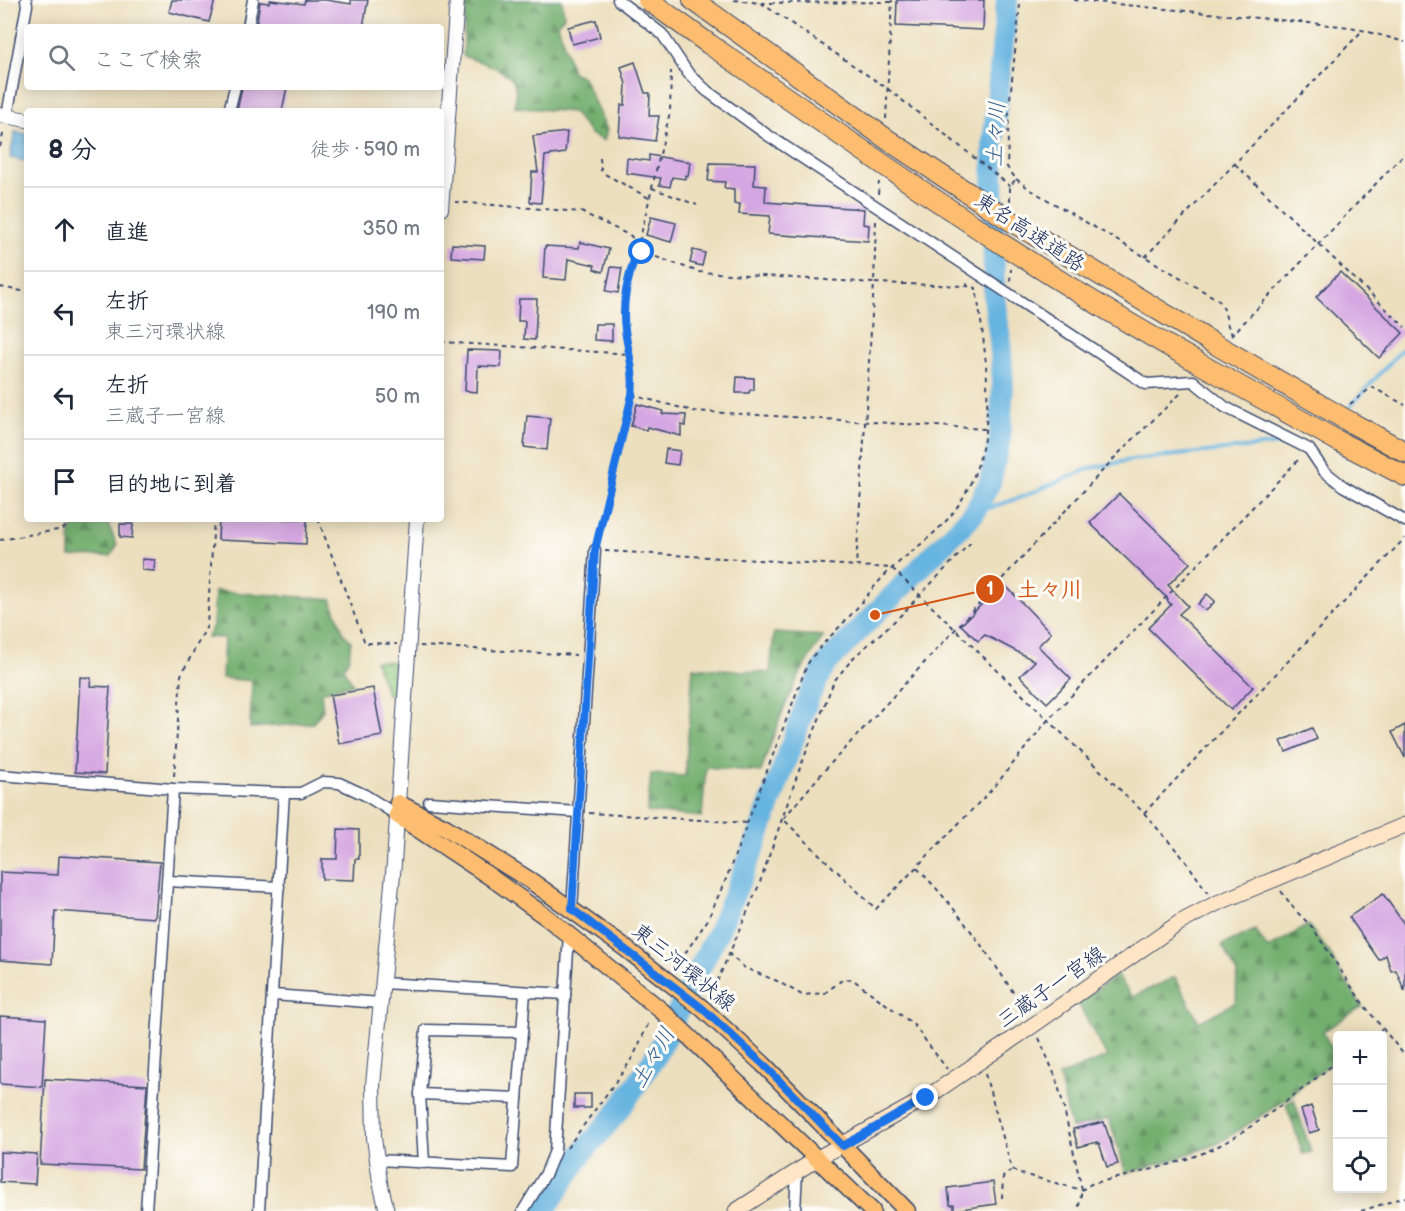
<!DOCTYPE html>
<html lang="ja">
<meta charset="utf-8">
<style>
:root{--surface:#fff;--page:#f2f2f3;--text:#1f2937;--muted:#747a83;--line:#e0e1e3}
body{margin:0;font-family:"Balsamiq Sans","Klee One",sans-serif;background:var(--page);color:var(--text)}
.controls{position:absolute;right:18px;bottom:18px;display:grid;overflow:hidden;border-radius:6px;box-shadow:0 3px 15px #0003}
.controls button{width:54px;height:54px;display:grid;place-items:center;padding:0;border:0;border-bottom:2px solid var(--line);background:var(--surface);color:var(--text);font:30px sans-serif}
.stop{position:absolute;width:18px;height:18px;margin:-14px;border:4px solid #1a73e8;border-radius:50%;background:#fff}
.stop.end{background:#1a73e8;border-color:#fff;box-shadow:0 2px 6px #0008}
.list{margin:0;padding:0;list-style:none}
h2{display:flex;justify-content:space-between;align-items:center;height:78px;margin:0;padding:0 24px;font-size:26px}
h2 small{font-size:20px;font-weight:400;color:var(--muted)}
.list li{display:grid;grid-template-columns:39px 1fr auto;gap:18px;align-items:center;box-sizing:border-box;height:84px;padding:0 24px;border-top:2px solid var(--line)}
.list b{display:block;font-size:22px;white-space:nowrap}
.list p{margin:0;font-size:20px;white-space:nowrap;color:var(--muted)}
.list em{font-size:20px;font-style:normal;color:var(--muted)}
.icon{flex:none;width:33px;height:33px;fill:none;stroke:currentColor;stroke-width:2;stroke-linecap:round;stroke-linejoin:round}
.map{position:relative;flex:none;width:1405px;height:1211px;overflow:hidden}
.search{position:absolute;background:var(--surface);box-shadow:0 3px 15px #0003;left:24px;top:24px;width:420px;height:66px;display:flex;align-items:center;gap:15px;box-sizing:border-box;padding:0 21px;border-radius:6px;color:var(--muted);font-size:22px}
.panel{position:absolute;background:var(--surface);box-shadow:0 3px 15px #0003;left:24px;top:108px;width:420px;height:414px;border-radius:6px}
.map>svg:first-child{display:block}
.green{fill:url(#green-dots);stroke:#557d6f;stroke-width:1.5}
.forest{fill:url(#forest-firs);stroke:#476f66;stroke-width:1.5}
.water{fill:url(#water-ripples);stroke:#40729f;stroke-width:1.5}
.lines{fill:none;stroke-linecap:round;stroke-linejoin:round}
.stream{stroke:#66b4e0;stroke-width:4}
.river{stroke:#66b4e0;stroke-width:22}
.building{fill:#d5a7e2}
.minor-casing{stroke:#3a496c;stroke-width:13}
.tertiary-casing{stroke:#3a496c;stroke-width:16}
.secondary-casing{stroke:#3a496c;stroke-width:17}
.primary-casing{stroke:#3a496c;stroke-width:19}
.motorway-casing{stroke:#3a496c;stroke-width:22}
.path{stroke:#3a496c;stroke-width:2;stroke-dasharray:4.5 4.5;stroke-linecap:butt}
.minor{stroke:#fff;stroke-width:10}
.tertiary{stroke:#fff;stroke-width:14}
.secondary{stroke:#fee5c5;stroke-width:15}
.primary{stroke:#fcbd6f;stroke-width:16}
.motorway{stroke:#fcbd6f;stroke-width:20}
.motorway-bridge-casing{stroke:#3a496c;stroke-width:22;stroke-linecap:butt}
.motorway-bridge{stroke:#fcbd6f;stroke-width:20}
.route{stroke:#1a73e8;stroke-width:8}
.labels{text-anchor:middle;stroke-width:6;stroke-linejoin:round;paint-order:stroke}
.street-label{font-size:21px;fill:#1b2f5e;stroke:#fdfcf7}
.water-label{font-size:22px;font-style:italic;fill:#355e8c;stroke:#fdfcf7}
.leader{fill:none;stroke:#d45514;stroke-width:2}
.callout-dot{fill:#d45514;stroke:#fdfcf7;stroke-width:2}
.mark-label{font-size:18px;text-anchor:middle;font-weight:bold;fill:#fff}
.callout-label{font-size:22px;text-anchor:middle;font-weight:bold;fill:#d45514;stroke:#fdfcf7;stroke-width:6;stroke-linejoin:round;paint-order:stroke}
</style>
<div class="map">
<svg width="1405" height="1211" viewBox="0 0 1405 1211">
<defs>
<pattern id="green-dots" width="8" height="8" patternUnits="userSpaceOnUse" patternTransform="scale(1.5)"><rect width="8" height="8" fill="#8fcb80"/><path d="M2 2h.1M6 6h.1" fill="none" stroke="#74a56c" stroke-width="1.8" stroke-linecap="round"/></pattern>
<pattern id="forest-firs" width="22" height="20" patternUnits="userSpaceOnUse" patternTransform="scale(1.5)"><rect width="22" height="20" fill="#73af6e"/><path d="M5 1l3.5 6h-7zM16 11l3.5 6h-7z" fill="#5e8f5e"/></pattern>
<pattern id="water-ripples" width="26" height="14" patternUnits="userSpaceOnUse" patternTransform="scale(1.5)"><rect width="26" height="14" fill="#66b4e0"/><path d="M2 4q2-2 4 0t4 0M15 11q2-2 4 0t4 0" fill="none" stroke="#5393b9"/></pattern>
</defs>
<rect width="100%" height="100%" fill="#fdfcf7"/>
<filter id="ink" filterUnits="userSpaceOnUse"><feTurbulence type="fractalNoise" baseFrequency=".0167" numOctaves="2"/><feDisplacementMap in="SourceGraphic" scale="12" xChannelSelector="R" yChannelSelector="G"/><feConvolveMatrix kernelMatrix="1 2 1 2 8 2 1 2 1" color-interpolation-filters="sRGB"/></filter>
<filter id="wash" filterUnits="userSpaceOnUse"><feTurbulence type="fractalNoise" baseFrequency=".008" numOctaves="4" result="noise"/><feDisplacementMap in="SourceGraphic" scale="24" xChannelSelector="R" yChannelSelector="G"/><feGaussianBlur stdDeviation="1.35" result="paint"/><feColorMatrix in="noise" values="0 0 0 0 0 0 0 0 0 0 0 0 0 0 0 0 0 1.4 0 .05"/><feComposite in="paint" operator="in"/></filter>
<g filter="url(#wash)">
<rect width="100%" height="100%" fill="#ecdfbe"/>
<!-- green -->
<path class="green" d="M375 661 394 662 391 695 387 694Z"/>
<!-- forest -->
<g class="forest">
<path d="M472 0H562L564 16 558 24 572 72 583 77 607 130 604 141 590 134 573 112 515 107C515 100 517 89 514 83 508 69 477 61 463 56L466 4Z"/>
<path d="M80 519 107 521 117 545 111 556 70 557V531Z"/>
<path d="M215 591 331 599 344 634 351 641 349 658 343 668 353 684 321 692 323 710 313 723 250 728 252 681 222 678 224 638 207 637 213 626Z"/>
<path d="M774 633 824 636C792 679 778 722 761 772L706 767 702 817 647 812 651 774 685 776 693 667 770 673Z"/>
<path d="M1308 925 1331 955 1338 970 1362 1006 1323 1032 1337 1058 1284 1101 1219 1143 1166 1162 1126 1173 1109 1119 1071 1128 1059 1076 1107 1057 1078 1003 1117 975 1132 997 1175 977 1199 1022 1236 1002 1237 973 1222 945 1255 930 1268 949Z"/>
<path d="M1294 1099 1311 1152 1303 1154 1286 1104Z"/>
</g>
<!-- water -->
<path class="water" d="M15 132 27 134V161L10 158Z"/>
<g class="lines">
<!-- stream -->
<g class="stream">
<path d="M1344 413 1405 346"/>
<path d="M974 513 1019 498 1091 468 1131 460 1290 443"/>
</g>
<!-- river -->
<path class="river" d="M544 1211 583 1152 617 1113 655 1057 719 930 756 843 809 696 826 664 974 513 990 482 1000 438 1003 383 1000 340 994 297 993 143 1007 0"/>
</g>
<g id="blocks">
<!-- building -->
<g class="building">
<path d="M172 0H215L209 22 169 12Z"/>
<path d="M270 0 304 4 305 0H325L351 4V0H368L363 27H256L260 2 269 3Z"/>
<path d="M897 0H984L983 30 896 26Z"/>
<path d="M596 20 600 37 572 44 568 27Z"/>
<path d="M635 62 645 93H650L649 116H659L655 141 619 136 621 105H625L626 84 621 67Z"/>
<path d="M242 87H287L282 111H237Z"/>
<path d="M567 132 565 153 545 156 541 203 530 202 532 172H538L533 136Z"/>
<path d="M649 155 690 162 688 176 685 175V179L672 177 670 187 659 185 661 178 626 173 627 158 649 161Z"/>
<path d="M710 163 755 164 754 185 766 186 765 202 864 209 863 224 869 225 868 241 768 234 770 216 739 214 740 204H734V189L724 188 725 182 708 181Z"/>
<path d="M651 217 676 223 671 242 646 235Z"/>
<path d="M580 242 609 249 603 272 594 269 595 265 568 259 566 280 543 278 545 246 579 248Z"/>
<path d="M452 244 485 246 484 259 451 257Z"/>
<path d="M693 250 705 253 702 266 690 263Z"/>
<path d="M611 267 622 268 618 293 606 291Z"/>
<path d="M1340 272 1403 333 1379 358 1316 297Z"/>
<path d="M519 299H537L535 340 524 339 525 321H518Z"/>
<path d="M595 324H612V341L594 340Z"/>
<path d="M467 350 502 351 501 367 478 366 477 392 465 391Z"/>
<path d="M737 377 754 378V390H750L749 393H736Z"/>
<path d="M637 404 663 411 662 414 686 415 685 426 681 425V436L647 427 646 430 631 426Z"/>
<path d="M527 416 550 418 547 450 524 447Z"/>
<path d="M666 449 680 451 678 465 664 463Z"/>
<path d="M1119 494 1190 563 1168 585 1188 606 1179 614 1253 687 1231 710 1148 628 1171 605 1167 600 1168 599 1090 523Z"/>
<path d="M219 519H307L306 544 218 540Z"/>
<path d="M120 524H133L132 538 120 537Z"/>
<path d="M142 559 155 560 154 571 142 570Z"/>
<path d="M1003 583 1051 633 1038 646 1071 679 1047 703 1020 676 1035 661 985 635 978 641 961 625Z"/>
<path d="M1207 594 1215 601 1206 611 1198 604Z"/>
<path d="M80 677 91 678 90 686 110 687 105 774 75 772Z"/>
<path d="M373 688 382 736 339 744 330 695Z"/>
<path d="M1405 725V758L1392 732Z"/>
<path d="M1312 728 1317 739 1286 752 1281 741Z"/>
<path d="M338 829 359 830V859H355L354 880 322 879V859H337Z"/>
<path d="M59 856 160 862 155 918 55 911 52 964 0 960V872L58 875Z"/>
<path d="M1383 894 1405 925V992L1396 970 1391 971 1386 955 1379 960 1349 917Z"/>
<path d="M0 1016 46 1019 42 1087 0 1084Z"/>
<path d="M45 1079 147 1085 141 1169 40 1164Z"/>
<rect x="574" y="1094" width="17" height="14"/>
<path d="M1311 1106 1319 1130 1309 1133 1301 1110Z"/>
<path d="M1104 1122 1118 1164 1107 1167 1099 1143 1097 1144V1142L1078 1147 1073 1129Z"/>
<path d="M0 1152 37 1154 35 1184 0 1182Z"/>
<path d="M993 1182 996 1204 954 1210V1205H950L948 1188Z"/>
</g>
</g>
</g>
<g filter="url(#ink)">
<use href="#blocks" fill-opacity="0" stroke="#3a496c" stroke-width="1.5"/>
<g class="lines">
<!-- minor casing -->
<g class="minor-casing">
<g id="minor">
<path d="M618 0 662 34 688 73 707 91 766 134 1146 384 1193 381 1225 407 1309 449 1324 471 1343 486 1405 521"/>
<path d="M248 27 253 0"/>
<path d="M229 111 235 87"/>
<path d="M7 116 27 5 26 0"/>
<path d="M0 775 173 789 284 793H301L323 782 339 783 365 795 397 815"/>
<path d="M429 802 578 812"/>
<path d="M168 881 279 887"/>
<path d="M572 909 595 550"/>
<path d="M383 983 565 994"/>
<path d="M273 995 381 1003"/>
<path d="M420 1094 517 1098"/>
<path d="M377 1160 512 1167 525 992"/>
<path d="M424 1163 420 1094 426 1030 522 1032"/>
<path d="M146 1211 173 789"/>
<path d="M259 1211 284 793"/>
<path d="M523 1211 546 1173 555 1151 569 935"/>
<path d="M795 1211 797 1171"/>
</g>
</g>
<!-- tertiary casing -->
<g class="tertiary-casing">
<g id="tertiary">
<path d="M0 115 27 120"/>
<path d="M441 209 457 0"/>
<path d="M387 1211 380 1182 374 1138 373 1085 394 863 417 519"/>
</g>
</g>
<!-- secondary casing -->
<g class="secondary-casing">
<path id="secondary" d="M736 1211 818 1158 926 1098 1032 1026 1179 923 1215 904 1405 825"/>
</g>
<!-- primary casing -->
<g class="primary-casing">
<g id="primary">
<path d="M398 803 445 827 531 881 625 948 702 1008 763 1064 907 1211"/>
<path d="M397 815 489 876 549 919 662 1011 872 1211"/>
</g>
</g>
<!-- motorway casing -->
<g class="motorway-casing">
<g id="motorway">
<path d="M693 0 888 140 1006 218 1208 340"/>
<path d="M709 44C868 154 1026 267 1195 361"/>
<path d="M1350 422 1405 452"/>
<path d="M1338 441 1405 476"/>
</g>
</g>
<!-- path -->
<g class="path">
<path d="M734 0 761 3 888 89 1010 186"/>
<path d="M1074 0 1351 27 1405 42"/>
<path d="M761 3 892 2"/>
<path d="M886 119 892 0"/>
<path d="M0 147 4 130"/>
<path d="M600 158 601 170 603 173 649 198"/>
<path d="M1235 164 1405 327"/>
<path d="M1016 179 1031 190 1217 299C1228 309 1224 322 1232 334"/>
<path d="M652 188 697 205"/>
<path d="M878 194 879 182"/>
<path d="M1010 201V186L1016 179 1007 167 1009 108 1020 5 1022 0"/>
<path d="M455 202 581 212 631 236 642 252 699 272 874 283 856 566"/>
<path d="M876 221 874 283 967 286V279"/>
<path d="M1145 257 1363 30"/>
<path d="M1010 281 1011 269"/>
<path d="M0 287 27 292"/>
<path d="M1231 336 1405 153"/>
<path d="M441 342 630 354"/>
<path d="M1180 394 1118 454 822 773 783 819 876 909 995 786 1047 721 1300 458"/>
<path d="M632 395 693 411 986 429"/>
<path d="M1350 404 1372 387 1405 405"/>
<path d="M318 519 365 643 397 644"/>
<path d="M0 540 63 529 74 519"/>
<path d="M597 540 632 395 634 379 625 328 624 292 638 247 670 112 671 71"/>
<path d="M605 551 892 568 1144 813 1185 860 1208 893"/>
<path d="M420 646 576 655"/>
<path d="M174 776 181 675 207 626 214 519"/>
<path d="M589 813 748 823"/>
<path d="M1144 813 1405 538"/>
<path d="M917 868C960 911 994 962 1027 1014"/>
<path d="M1281 891 1295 910 1312 927 1363 1004 1405 1056"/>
<path d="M728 953 745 968 777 981 802 995 825 993 842 980 852 979 913 1024 947 1069"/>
<path d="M675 968 707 921 726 879 807 665C820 644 839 629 855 610 865 599 874 586 885 575 907 553 936 536 955 510 1002 445 987 361 976 288L967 286"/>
<path d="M710 998 759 885 798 773 834 681 854 657 899 617 974 539"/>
<path d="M1373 1036 1382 1029"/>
<path d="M1039 1038 1056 1078 1062 1100 1082 1190 1078 1211"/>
<path d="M985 1074 1012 1169 1018 1173 1082 1190 1091 1184C1132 1174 1189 1163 1226 1142 1266 1119 1302 1089 1338 1061"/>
<path d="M567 1148 625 1069 634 1055 650 1020"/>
<path d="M1002 1198 1003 1177 1012 1170"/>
<path d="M1361 1211 1405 1197"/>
</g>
<!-- minor -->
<use href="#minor" class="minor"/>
<!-- tertiary -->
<use href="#tertiary" class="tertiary"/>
<!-- secondary -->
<use href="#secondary" class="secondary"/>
<!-- primary -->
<use href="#primary" class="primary"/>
<!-- motorway -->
<use href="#motorway" class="motorway"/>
<!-- motorway-bridge casing -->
<g class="motorway-bridge-casing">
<g id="motorway-bridge">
<path d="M648 0 709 44"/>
<path d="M1208 340 1350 422"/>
<path d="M1195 361 1338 441"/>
</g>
</g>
<!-- motorway-bridge -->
<use href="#motorway-bridge" class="motorway-bridge"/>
</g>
</g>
<g class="lines" filter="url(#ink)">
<!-- route -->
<path class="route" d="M642 252 638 247C629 276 621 299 625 330 628 352 635 372 632 395L595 550 572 909 702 1008 763 1064 843 1146 926 1098"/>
</g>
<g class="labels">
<!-- street labels -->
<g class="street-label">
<text transform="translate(1030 232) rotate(33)" y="7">東名高速道路</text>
<text transform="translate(684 967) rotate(39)" y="7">東三河環状線</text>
<text transform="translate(1051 987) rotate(-35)" y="7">三蔵子一宮線</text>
</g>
<!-- water labels -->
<g class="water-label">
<text transform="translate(995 134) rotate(-87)" y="8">土々川</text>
<text transform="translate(652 1057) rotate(-60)" y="8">土々川</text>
</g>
</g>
<!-- callouts -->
<path class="leader" d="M875 615L990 589"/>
<g class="callout-dot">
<circle cx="875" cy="615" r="6"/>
<circle cx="990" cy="589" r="15"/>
</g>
<g class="mark-label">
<text x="990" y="595">1</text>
</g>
<g class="callout-label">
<text x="1050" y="597">土々川</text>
</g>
</svg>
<div class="controls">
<button>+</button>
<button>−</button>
<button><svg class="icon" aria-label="locate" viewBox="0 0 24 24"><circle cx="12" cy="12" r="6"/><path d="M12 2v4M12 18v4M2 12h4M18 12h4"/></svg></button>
</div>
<div class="stop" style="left:642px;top:252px"></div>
<div class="stop end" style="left:926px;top:1098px"></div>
<div class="search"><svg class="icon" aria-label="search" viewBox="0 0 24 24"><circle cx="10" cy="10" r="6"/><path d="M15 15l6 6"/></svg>ここで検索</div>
<section class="panel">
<h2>8 分<small>徒歩 · 590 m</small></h2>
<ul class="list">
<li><svg class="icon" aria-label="ahead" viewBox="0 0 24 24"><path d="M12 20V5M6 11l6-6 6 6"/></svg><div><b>直進</b></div><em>350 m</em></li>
<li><svg class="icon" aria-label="left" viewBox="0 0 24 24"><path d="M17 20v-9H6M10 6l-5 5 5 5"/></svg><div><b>左折</b><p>東三河環状線</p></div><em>190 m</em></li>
<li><svg class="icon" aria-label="left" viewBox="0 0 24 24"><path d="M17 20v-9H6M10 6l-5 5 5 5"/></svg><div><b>左折</b><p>三蔵子一宮線</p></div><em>50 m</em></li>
<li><svg class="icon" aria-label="arrive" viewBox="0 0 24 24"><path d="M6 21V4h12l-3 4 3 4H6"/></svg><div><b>目的地に到着</b></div></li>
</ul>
</section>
</div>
